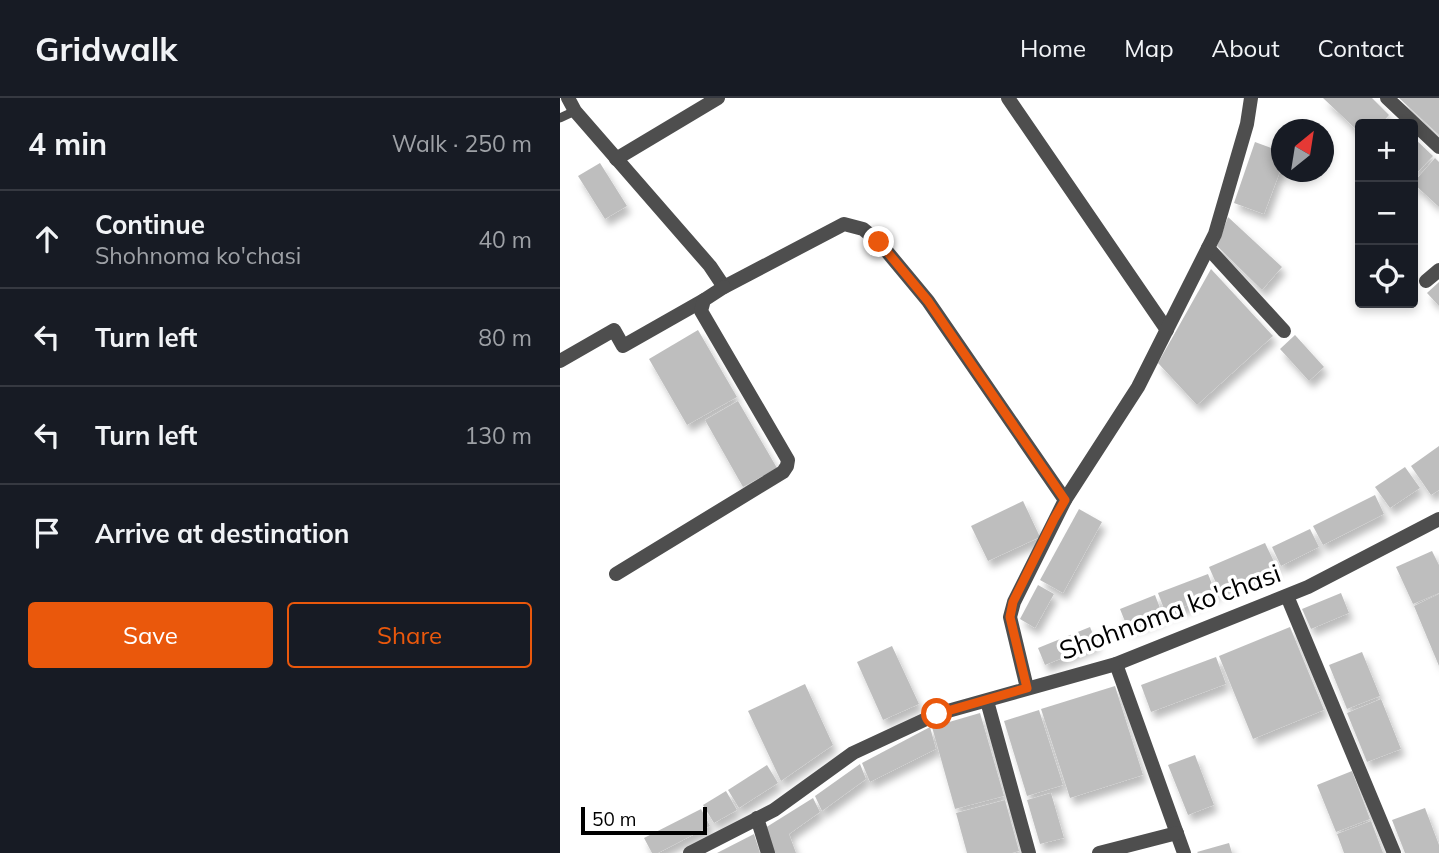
<!DOCTYPE html>
<meta charset="utf-8">
<style>
:root{--surface:#171b24;--page:#242831;--text:#f1f3f6;--muted:#9ea1a6;--line:#363941;--accent:#ea580c}
body{margin:0;font-family:Mulish,sans-serif;background:var(--page);color:var(--text)}
.controls{position:absolute;right:21px;top:21px;display:grid;overflow:hidden;border-radius:7px;box-shadow:0 4px 10px #0003}
.controls button{width:63px;height:63px;display:grid;place-items:center;padding:0;border:0;border-bottom:2px solid var(--line);background:var(--surface);color:var(--text);font:35px sans-serif}
.compass{position:absolute;left:711px;top:21px;width:63px;height:63px;border-radius:50%;background:var(--surface);box-shadow:0 4px 10px #0003;rotate:30deg}
.scale{position:absolute;left:21px;bottom:18px;width:126px;box-sizing:border-box;padding-left:7px;border:4px solid #000;border-top:0;font-size:19px;line-height:24px;white-space:nowrap;color:#000;-webkit-text-stroke:5px #fff;paint-order:stroke}
.stop{position:absolute;width:21px;height:21px;margin:-16px;border:5px solid #ea580c;border-radius:50%;background:#fff}
.stop.end{background:#ea580c;border-color:#fff;box-shadow:0 2px 7px #0008}
.list{margin:0;padding:0;list-style:none}
h2{display:flex;justify-content:space-between;align-items:center;height:91px;margin:0;padding:0 28px;font-size:30px}
h2 small{font-size:23px;font-weight:400;color:var(--muted)}
.list li{display:grid;grid-template-columns:46px 1fr auto;gap:21px;align-items:center;box-sizing:border-box;height:98px;padding:0 28px;border-top:2px solid var(--line)}
.list b{display:block;font-size:26px;white-space:nowrap}
.list p{margin:0;font-size:23px;white-space:nowrap;color:var(--muted)}
.list em{font-size:23px;font-style:normal;color:var(--muted)}
.actions{display:flex;gap:14px;padding:21px 28px}
.actions a{flex:1;padding:16px 0;border:2px solid var(--accent);border-radius:7px;text-align:center;font-size:24px;color:var(--accent)}
.actions .main{background:var(--accent);color:#fff}
.icon{flex:none;width:38px;height:38px;fill:none;stroke:currentColor;stroke-width:2;stroke-linecap:round;stroke-linejoin:round}
.map{position:relative;flex:none;width:879px;height:755px;overflow:hidden}
header{display:flex;align-items:center;gap:42px;box-sizing:border-box;height:98px;padding:0 35px;background:var(--surface);border-bottom:2px solid var(--line)}
header strong{font-size:33px}
nav{display:flex;gap:38px;margin-inline-start:auto;font-size:24px}
main{display:flex}
aside{flex:1;background:var(--surface)}
.map>svg:first-child{display:block}
.building{fill:#bebebe;filter:url(#shadow)}
.lines{fill:none;stroke-linecap:round;stroke-linejoin:round}
.lane{stroke:#4e4e4e;stroke-width:9}
.street{stroke:#4e4e4e;stroke-width:14}
.route{stroke:#ea580c;stroke-width:9}
.labels{text-anchor:middle;stroke-width:7;stroke-linejoin:round;paint-order:stroke}
.street-label{font-size:26px;fill:#000;stroke:#fff}
</style>
<header>
<strong>Gridwalk</strong>
<nav><a>Home</a><a>Map</a><a>About</a><a>Contact</a></nav>
</header>
<main>
<aside>
<h2>4 min<small>Walk · 250 m</small></h2>
<ul class="list">
<li><svg class="icon" aria-label="ahead" viewBox="0 0 24 24"><path d="M12 20V5M6 11l6-6 6 6"/></svg><div><b>Continue</b><p>Shohnoma ko'chasi</p></div><em>40 m</em></li>
<li><svg class="icon" aria-label="left" viewBox="0 0 24 24"><path d="M17 20v-9H6M10 6l-5 5 5 5"/></svg><div><b>Turn left</b></div><em>80 m</em></li>
<li><svg class="icon" aria-label="left" viewBox="0 0 24 24"><path d="M17 20v-9H6M10 6l-5 5 5 5"/></svg><div><b>Turn left</b></div><em>130 m</em></li>
<li><svg class="icon" aria-label="arrive" viewBox="0 0 24 24"><path d="M6 21V4h12l-3 4 3 4H6"/></svg><div><b>Arrive at destination</b></div></li>
</ul>
<div class="actions"><a class="main">Save</a><a>Share</a></div>
</aside>
<div class="map">
<svg width="879" height="755" viewBox="0 0 879 755">
<defs>
<filter id="shadow"><feDropShadow dx="4" dy="7" stdDeviation="3.5" flood-color="#0004"/></filter>
</defs>
<rect width="100%" height="100%" fill="#fff"/>
<!-- building -->
<g class="building">
<path d="M763 0H812L829 17 821 26H800V35Z"/>
<path d="M839 0H879V37Z"/>
<path d="M853 39 873 58 853 79Z"/>
<path d="M695 44 722 54V68L704 116 674 105Z"/>
<path d="M875 60 879 64V109L853 85Z"/>
<path d="M40 65 67 108 45 121 18 78Z"/>
<path d="M668 119 722 169 702 192 657 148Z"/>
<path d="M651 171 713 238 637 307 598 265Z"/>
<path d="M879 184V208L867 195Z"/>
<path d="M138 232 177 299 127 327 89 261Z"/>
<path d="M735 237 764 269 749 283 720 251Z"/>
<path d="M178 303 217 370 183 389 145 322Z"/>
<path d="M879 348V392L871 397 851 368Z"/>
<path d="M845 369 860 390 830 410 815 389Z"/>
<path d="M815 397 824 416 763 447 753 428Z"/>
<path d="M463 403 480 439 428 463 411 428Z"/>
<path d="M519 411 542 424 503 495 480 482Z"/>
<path d="M750 431 759 449 721 468 712 449Z"/>
<path d="M705 445 717 470 660 494 649 469Z"/>
<path d="M872 453 879 467V495L853 506 836 469Z"/>
<path d="M648 476 656 496 606 516 598 495Z"/>
<path d="M478 487 494 496 475 530 460 521Z"/>
<path d="M781 495 789 515 751 531 742 511Z"/>
<path d="M879 496V568L854 508Z"/>
<path d="M595 497 603 518 568 531 560 511Z"/>
<path d="M530 529 537 546 485 567 478 550Z"/>
<path d="M730 529 764 612 693 641 659 558Z"/>
<path d="M332 548 359 606 323 622 297 564Z"/>
<path d="M802 554 820 598 787 611 769 567Z"/>
<path d="M656 559 666 586 591 614 581 587Z"/>
<path d="M245 586 273 647 221 683 188 613Z"/>
<path d="M555 588 583 677 510 700 481 611Z"/>
<path d="M821 601 841 651 807 664 787 615Z"/>
<path d="M479 612 503 687 467 698 444 623Z"/>
<path d="M420 615 444 698 395 711 372 629Z"/>
<path d="M370 629 376 651 310 684 302 665Z"/>
<path d="M635 657 654 707 628 717 608 667Z"/>
<path d="M300 666 306 681 262 713 255 698Z"/>
<path d="M207 667 218 685 179 710 168 692Z"/>
<path d="M792 673 810 721 776 734 757 687Z"/>
<path d="M166 693 177 712 154 725 143 707Z"/>
<path d="M491 695 504 740 480 746 467 702Z"/>
<path d="M253 700 260 714 229 736 236 755H214L205 730Z"/>
<path d="M445 702 459 753 452 755H407L396 715Z"/>
<path d="M865 710 879 747V755H845L832 722Z"/>
<path d="M141 711 150 728 98 755H92L84 740Z"/>
<path d="M811 723 823 755H784L777 736Z"/>
<path d="M194 736 200 755H157Z"/>
<path d="M669 745 672 755H638L637 754Z"/>
</g>
<g class="lines">
<!-- lane -->
<path class="lane" d="M0 20 15 13"/>
<!-- street -->
<g class="street">
<path d="M8 0 15 13 150 168 164 189 284 126 303 131 319 144 368 203 505 402 454 504 450 519 467 590"/>
<path d="M448 0 607 232"/>
<path d="M827 0 879 49"/>
<path d="M56 61 158 0"/>
<path d="M648 150 724 233"/>
<path d="M866 183 879 172"/>
<path d="M0 263 54 232 63 248 144 202"/>
<path d="M505 402 578 289 655 136 687 26 691 0"/>
<path d="M56 476 223 374 227 368 228 362 141 213 144 202 164 189"/>
<path d="M727 498 834 755"/>
<path d="M556 566 624 755"/>
<path d="M427 603 469 755"/>
<path d="M197 720 208 755"/>
<path d="M130 755 214 712 293 655 377 616 556 566 748 489 879 421"/>
<path d="M539 755 617 735"/>
</g>
</g>
<g class="lines">
<!-- route -->
<path class="route" d="M319 144 368 203 505 402 494 421 453 504 450 519 467 590 377 616"/>
</g>
<g class="labels">
<!-- street labels -->
<g class="street-label">
<text transform="translate(610 514) rotate(-20)" y="9">Shohnoma ko'chasi</text>
</g>
</g>
</svg>
<div class="controls">
<button>+</button>
<button>−</button>
<button><svg class="icon" aria-label="locate" viewBox="0 0 24 24"><circle cx="12" cy="12" r="6"/><path d="M12 2v4M12 18v4M2 12h4M18 12h4"/></svg></button>
</div>
<svg class="compass" viewBox="-18 -18 36 36"><path d="M0-13l5 13h-10z" fill="#e53935"/><path d="M0 13l5-13h-10z" fill="#9ea1a6"/></svg>
<div class="scale">50 m</div>
<div class="stop" style="left:377px;top:616px"></div>
<div class="stop end" style="left:319px;top:144px"></div>
</div>
</main>
